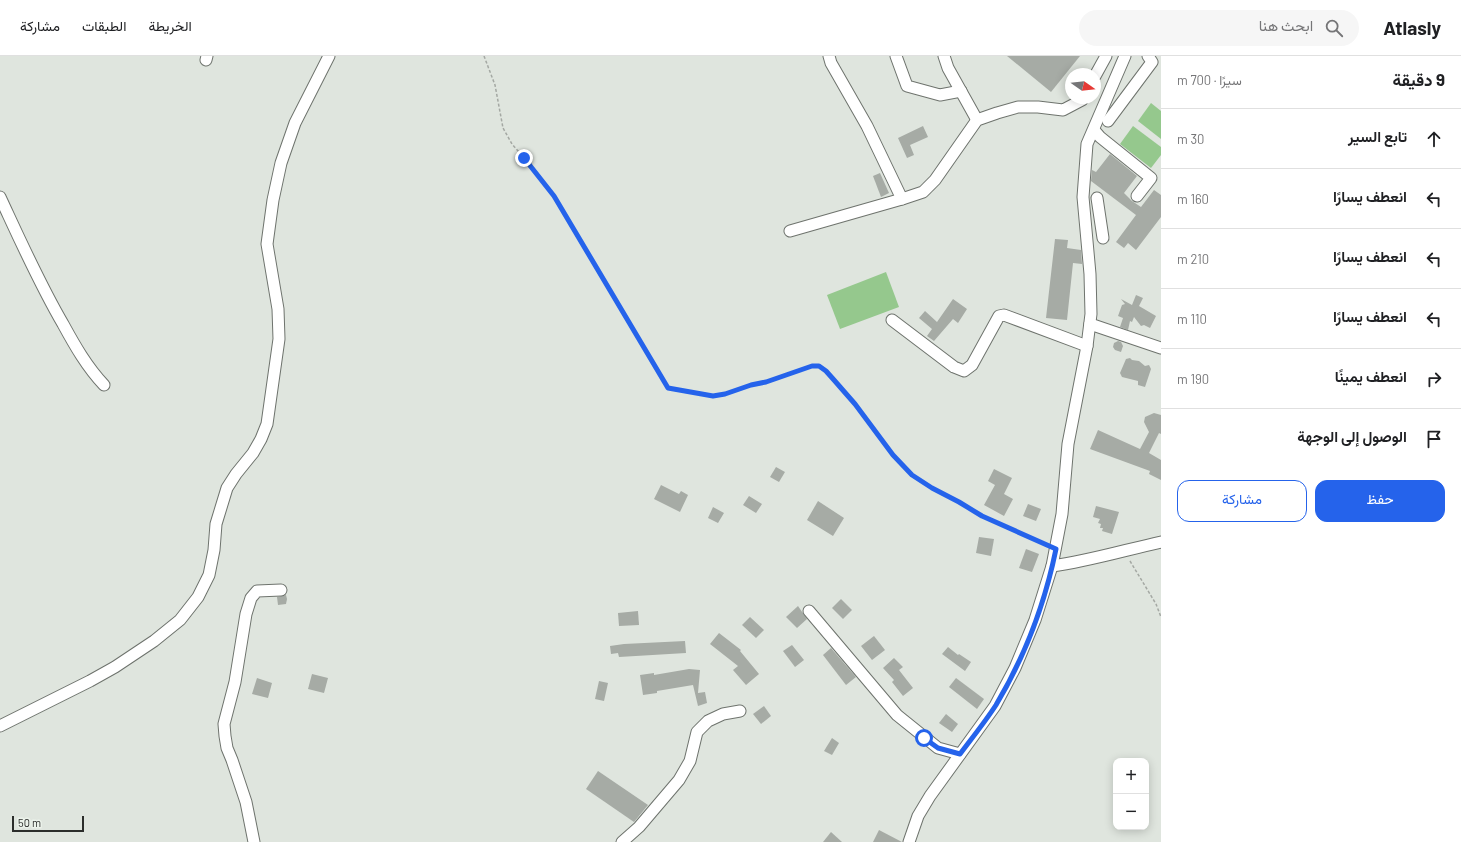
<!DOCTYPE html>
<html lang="ar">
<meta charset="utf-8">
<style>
:root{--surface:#fff;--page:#f6f6f6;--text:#202124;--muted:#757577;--line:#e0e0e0;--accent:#2563eb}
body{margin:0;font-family:Barlow,Vazirmatn,sans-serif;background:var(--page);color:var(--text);direction:rtl}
.controls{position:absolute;right:12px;bottom:12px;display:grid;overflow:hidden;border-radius:8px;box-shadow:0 2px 10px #0003}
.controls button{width:36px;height:36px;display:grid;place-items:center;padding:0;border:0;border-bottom:1px solid var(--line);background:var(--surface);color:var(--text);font:20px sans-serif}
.compass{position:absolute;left:1065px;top:12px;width:36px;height:36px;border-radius:50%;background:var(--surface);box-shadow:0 2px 10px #0003;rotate:104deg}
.scale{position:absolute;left:12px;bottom:10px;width:72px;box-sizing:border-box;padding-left:4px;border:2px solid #2b2d2b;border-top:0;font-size:11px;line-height:14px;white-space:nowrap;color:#2b2d2b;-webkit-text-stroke:3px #ecf3eb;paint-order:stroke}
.stop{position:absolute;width:12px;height:12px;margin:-9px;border:3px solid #2563eb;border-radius:50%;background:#fff}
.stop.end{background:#2563eb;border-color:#fff;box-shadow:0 1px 4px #0008}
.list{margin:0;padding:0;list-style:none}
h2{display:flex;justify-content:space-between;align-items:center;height:52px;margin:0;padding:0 16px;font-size:17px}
h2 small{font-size:13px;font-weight:400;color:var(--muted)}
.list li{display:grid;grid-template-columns:26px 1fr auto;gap:12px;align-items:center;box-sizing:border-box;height:60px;padding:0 16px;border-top:1px solid var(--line)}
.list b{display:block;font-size:15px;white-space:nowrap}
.list em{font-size:13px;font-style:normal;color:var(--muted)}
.actions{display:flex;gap:8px;padding:12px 16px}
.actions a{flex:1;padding:9px 0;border:1px solid var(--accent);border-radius:12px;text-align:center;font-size:14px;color:var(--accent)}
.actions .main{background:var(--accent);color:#fff}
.icon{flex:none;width:22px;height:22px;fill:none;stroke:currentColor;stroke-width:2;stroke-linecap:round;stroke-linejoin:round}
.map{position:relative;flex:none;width:1161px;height:786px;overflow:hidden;direction:ltr}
header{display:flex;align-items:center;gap:24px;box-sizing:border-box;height:56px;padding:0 20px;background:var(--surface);border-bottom:1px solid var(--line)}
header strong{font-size:19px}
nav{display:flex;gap:22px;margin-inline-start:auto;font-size:14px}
.search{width:280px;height:36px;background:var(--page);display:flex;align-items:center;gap:10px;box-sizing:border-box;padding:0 14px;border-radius:22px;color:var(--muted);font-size:15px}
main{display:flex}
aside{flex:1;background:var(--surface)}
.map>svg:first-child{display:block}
.green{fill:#95c88d}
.building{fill:#a6aba5}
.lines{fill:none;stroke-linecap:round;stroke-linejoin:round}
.minor-casing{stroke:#6e736d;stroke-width:13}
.path{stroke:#a4a8a3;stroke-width:1.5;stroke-dasharray:3 2;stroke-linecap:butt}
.minor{stroke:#fff;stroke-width:11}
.route{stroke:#2563eb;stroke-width:5}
</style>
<header>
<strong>Atlasly</strong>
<div class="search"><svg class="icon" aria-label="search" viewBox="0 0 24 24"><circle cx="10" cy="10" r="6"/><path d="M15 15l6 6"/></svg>ابحث هنا</div>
<nav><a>الخريطة</a><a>الطبقات</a><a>مشاركة</a></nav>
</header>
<main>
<aside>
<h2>9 دقيقة<small>سيرًا · 700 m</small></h2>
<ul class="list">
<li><svg class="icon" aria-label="ahead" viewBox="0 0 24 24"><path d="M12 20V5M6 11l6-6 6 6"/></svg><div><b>تابع السير</b></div><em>30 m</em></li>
<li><svg class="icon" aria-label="left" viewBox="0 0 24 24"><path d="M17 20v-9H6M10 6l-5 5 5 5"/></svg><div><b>انعطف يسارًا</b></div><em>160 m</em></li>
<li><svg class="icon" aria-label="left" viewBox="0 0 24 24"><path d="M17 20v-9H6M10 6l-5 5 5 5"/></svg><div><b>انعطف يسارًا</b></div><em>210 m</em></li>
<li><svg class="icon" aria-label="left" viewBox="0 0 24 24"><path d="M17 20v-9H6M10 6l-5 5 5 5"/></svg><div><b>انعطف يسارًا</b></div><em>110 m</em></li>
<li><svg class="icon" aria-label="right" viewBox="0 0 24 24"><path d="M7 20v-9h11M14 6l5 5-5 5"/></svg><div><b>انعطف يمينًا</b></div><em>190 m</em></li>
<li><svg class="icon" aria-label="arrive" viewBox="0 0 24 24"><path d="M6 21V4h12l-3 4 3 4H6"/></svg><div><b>الوصول إلى الوجهة</b></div></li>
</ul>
<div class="actions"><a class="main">حفظ</a><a>مشاركة</a></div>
</aside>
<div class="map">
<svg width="1161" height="786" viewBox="0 0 1161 786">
<rect width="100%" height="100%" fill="#dfe5de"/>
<!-- green -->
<g class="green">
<path d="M1151 47 1161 55V83L1138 65Z"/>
<path d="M1133 70 1161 91V99L1151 112 1120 88Z"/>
<path d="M886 216 899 251 840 273 827 239Z"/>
</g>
<!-- building -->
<g class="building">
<path d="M1007 0H1080L1051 36Z"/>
<path d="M923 70 928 81 910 89 914 99 907 102 898 82Z"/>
<path d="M1110 98 1137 120 1124 137 1132 145 1141 151 1154 134 1161 139V161L1136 194 1128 187 1124 192 1116 186 1136 159 1091 125 1092 114 1096 116Z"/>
<path d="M880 117 889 137 881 141 873 120Z"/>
<path d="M1055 183 1068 184 1067 192 1081 194 1082 208 1073 207 1067 264 1046 262Z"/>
<path d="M1136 239 1143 242 1139 250 1156 260 1150 272 1144 269 1141 270 1134 261 1132 266 1130 265 1128 274 1120 271 1123 262 1118 260 1122 249 1125 248 1121 243 1132 249Z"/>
<path d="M953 243 967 253 958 267 953 263 934 285 927 280 932 273 919 262 925 255 937 266Z"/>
<path d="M1118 285 1121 286 1123 290 1121 296 1115 294 1113 291 1114 287Z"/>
<path d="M1130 302 1132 304 1139 305 1145 310 1149 309 1151 313 1145 331 1138 329V325L1122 321 1120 317 1126 303Z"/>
<path d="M1154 357 1161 359V378L1159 377 1149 397 1161 404V424L1149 418 1150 415 1090 393 1098 374 1140 393 1149 376 1144 366 1145 361Z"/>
<path d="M776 411 785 416 779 426 770 421Z"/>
<path d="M994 413 1012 422 1004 438 1013 443 1004 460 984 449 995 429 988 425Z"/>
<path d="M661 429 679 438 681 435 688 439 680 456 654 443Z"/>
<path d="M749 440 762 448 756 457 743 449Z"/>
<path d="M818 445 844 462 833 480 807 464Z"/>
<path d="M1028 448 1041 453 1036 465 1023 460Z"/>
<path d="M1096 450 1119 456 1112 478 1102 475 1103 472H1100L1101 468 1098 467 1100 463 1093 461Z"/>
<path d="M713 451 724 457 718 467 708 462Z"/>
<path d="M979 481 994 483 991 500 976 497Z"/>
<path d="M1026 493 1039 498 1032 516 1019 512Z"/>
<path d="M286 539 287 543 286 548 278 549 277 541Z"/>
<path d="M841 543 852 554 843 563 832 552Z"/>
<path d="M798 550 807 563 797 572 786 561Z"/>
<path d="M638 555 639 569 619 570 618 557Z"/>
<path d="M750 561 764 574 756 582 742 569Z"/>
<path d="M719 577 741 594 740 595 759 618 746 629 733 614 738 610 710 588Z"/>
<path d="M874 580 885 594 872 604 861 590Z"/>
<path d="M685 585 686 597 619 601 618 597 611 598 610 590 624 588Z"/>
<path d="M792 589 804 604 795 611 783 595Z"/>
<path d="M948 591 958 599 959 598 971 606 965 615 942 598Z"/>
<path d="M831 592 856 621 846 629 823 599Z"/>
<path d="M894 602 903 611 899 614 913 632 903 640 892 626 894 624 883 612Z"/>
<path d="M689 613 700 614 698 637 705 636 707 647 698 650 693 629 657 635V637L643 639 640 619 654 617V619Z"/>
<path d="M312 618 328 622 324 637 308 633Z"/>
<path d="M257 622 272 627 268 642 252 638Z"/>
<path d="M956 622 984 643 977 653 949 631Z"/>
<path d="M599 625 608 627 604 645 595 643Z"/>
<path d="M764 650 771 660 761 668 753 658Z"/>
<path d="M946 658 958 668 952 676 939 667Z"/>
<path d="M832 682 839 687 832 699 824 695Z"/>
<path d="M598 715 648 749 634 766 586 733Z"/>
<path d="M879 774 902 786H873Z"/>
<path d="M831 776 842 786H823Z"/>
</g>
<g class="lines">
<!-- minor casing -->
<g class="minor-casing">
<g id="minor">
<path d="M829 0 831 7 867 70 902 143"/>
<path d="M896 0 907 30 940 39 961 35"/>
<path d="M944 0 948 12 977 64"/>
<path d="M206 4 207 0"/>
<path d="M1095 20 1106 0"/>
<path d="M1108 65 1152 6 1148 0"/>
<path d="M1094 74 1100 81 1151 122 1137 140"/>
<path d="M0 141C20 184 39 227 63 268 75 290 87 311 104 329"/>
<path d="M1097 142 1103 182"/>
<path d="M790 175 902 143 923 136 935 124 977 64 997 57 1018 51H1038L1063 54 1082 44 1083 42"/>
<path d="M892 264 954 311 964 315 972 309 999 260 1004 259 1087 290"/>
<path d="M1090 268 1161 292"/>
<path d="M1052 510C1089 505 1125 494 1161 486"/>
<path d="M809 555 897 659 938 692 960 698"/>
<path d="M0 670 90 625 115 611 154 585 180 564 198 541 209 519 214 494 216 468 227 432 236 418 253 397 261 383 267 368 279 283 278 253 267 188 273 144 281 107 295 67 329 0"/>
<path d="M254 786 246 746 232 704 227 692 225 680 224 668 235 626 246 558 251 542 257 535 281 534"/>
<path d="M622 786 639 771 679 724 690 705 697 676 708 665 723 658 740 655"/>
<path d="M909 786 918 760 930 740 995 650 1015 612 1035 564 1052 510 1062 458 1068 388 1087 290 1091 258 1090 218 1083 141 1087 88 1125 0"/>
</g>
</g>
<!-- path -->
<g class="path">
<path d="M484 0 495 29 503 72 512 88 539 119 553 140 669 332 713 341 783 321 812 310H819L826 315 855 347 893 399 912 419 932 432 959 446 982 460 1045 488"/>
<path d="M1130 505 1156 548 1161 561"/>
</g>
<!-- minor -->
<use href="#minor" class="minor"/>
</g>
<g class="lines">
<!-- route -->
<path class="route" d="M524 102 554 140 668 332 713 340 725 338 751 329 766 326 812 310H819L826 315 834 324 855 348 893 399 912 419 932 432 959 446 982 460 1056 493C1045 547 1024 602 996 649 985 666 972 682 960 698L938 692 924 682"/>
</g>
</svg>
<div class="controls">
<button>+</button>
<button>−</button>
</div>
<svg class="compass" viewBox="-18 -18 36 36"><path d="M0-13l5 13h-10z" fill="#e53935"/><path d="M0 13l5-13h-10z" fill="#757577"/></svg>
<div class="scale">50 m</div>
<div class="stop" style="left:924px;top:682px"></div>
<div class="stop end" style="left:524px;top:102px"></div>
</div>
</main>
